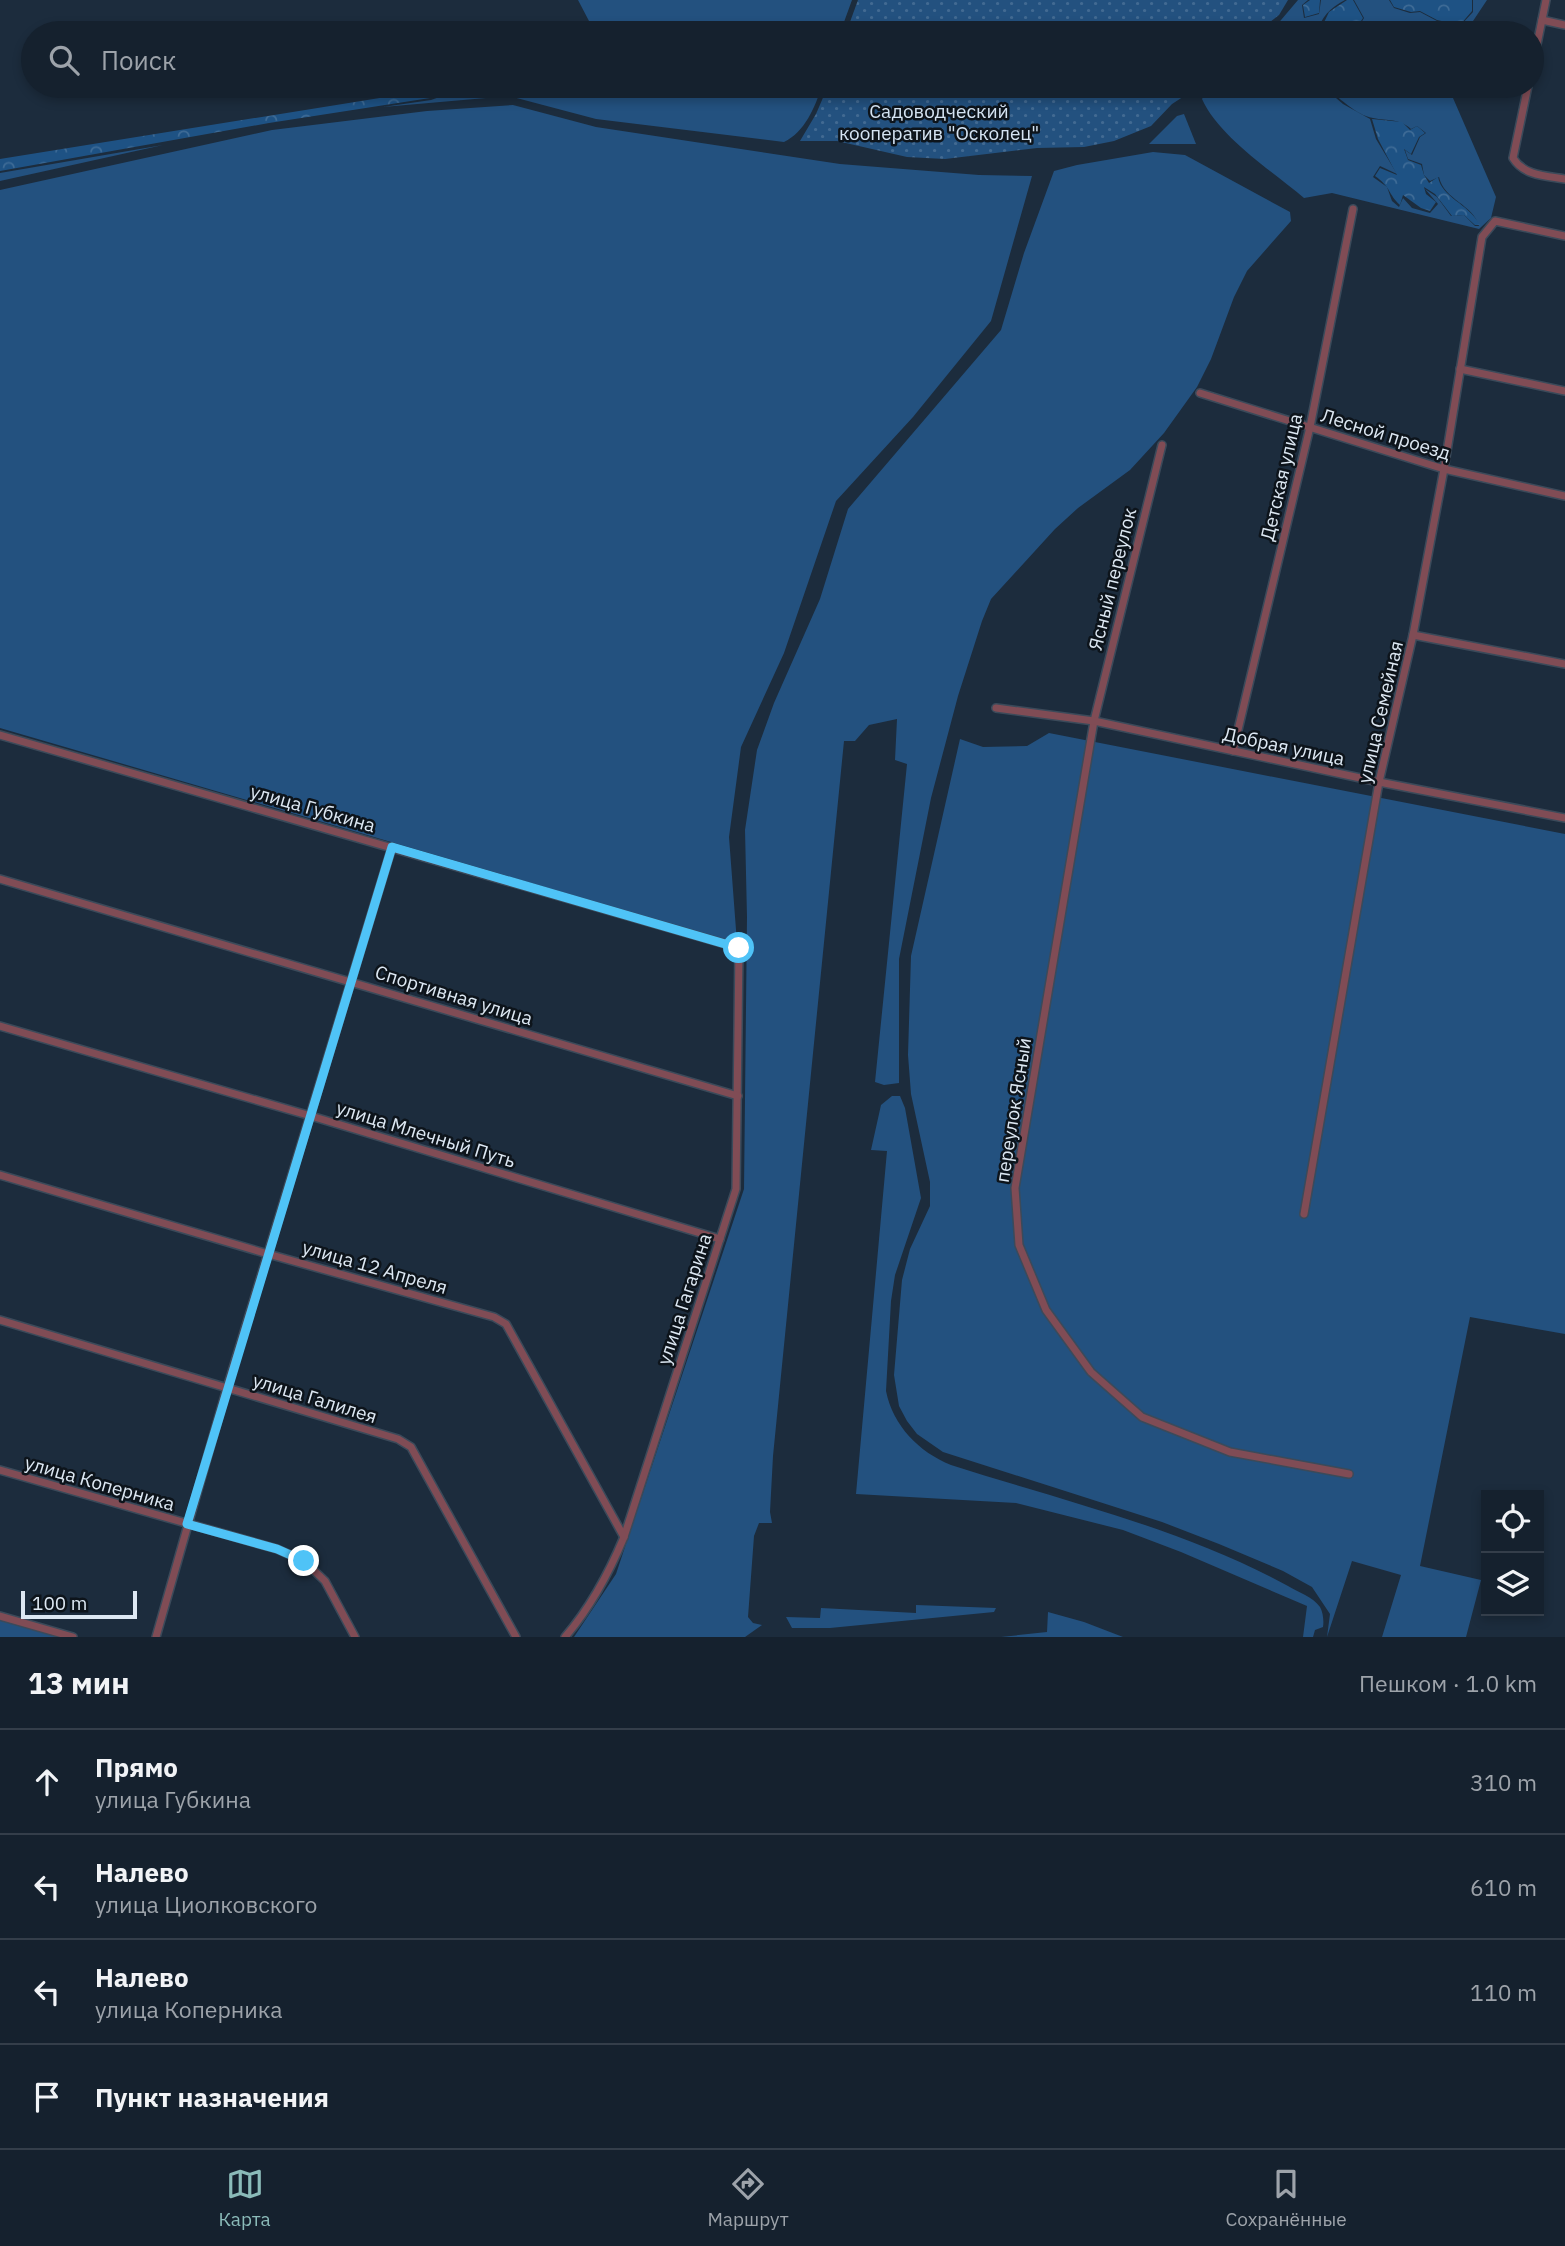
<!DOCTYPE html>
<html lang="ru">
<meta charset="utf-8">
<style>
:root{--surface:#15212e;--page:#1e2936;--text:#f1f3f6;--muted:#9da3aa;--line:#343e4a;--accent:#8bbbb9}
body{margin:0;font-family:"IBM Plex Sans",sans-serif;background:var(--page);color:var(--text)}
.controls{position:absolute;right:21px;bottom:21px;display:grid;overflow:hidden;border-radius:0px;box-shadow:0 4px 10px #0003}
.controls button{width:63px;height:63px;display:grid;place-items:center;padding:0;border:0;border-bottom:2px solid var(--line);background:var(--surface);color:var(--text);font:35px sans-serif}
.scale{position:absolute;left:21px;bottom:18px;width:116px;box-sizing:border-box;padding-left:7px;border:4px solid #dde8f3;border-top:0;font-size:19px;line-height:24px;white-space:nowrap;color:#dde8f3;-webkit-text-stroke:5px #0d141b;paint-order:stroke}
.stop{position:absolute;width:21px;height:21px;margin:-16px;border:5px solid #4fc3f7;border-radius:50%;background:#fff}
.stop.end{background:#4fc3f7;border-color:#fff;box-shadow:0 2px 7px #0008}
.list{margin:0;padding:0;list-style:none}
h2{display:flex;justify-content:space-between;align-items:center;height:91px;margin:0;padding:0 28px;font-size:30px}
h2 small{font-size:23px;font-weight:400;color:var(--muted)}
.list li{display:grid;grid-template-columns:46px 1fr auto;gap:21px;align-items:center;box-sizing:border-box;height:105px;padding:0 28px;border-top:2px solid var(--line)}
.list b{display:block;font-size:26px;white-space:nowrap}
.list p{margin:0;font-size:23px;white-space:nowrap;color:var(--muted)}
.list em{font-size:23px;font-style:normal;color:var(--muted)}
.icon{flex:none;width:38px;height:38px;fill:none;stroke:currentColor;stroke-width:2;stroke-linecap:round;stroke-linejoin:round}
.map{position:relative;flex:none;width:1565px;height:1637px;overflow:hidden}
.search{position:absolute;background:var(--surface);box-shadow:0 4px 10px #0003;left:21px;right:21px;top:21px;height:77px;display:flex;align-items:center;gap:18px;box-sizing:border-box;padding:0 24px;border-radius:38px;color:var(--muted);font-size:26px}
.sheet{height:511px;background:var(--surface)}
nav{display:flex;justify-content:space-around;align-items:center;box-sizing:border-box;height:98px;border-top:2px solid var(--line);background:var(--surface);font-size:19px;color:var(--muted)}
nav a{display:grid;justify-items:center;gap:4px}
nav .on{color:var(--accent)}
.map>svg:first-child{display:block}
.grass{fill:#23517f}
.forest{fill:url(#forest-crowns)}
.garden{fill:url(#garden-dots)}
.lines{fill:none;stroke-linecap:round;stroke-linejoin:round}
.street-casing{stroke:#3b4a5a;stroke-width:10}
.street{stroke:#804c55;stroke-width:7}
.route{stroke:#4fc3f7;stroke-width:9}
.labels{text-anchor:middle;stroke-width:5;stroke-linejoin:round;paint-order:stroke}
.park-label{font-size:19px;fill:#d5e4f3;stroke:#0d141b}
.street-label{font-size:19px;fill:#dde8f3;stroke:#0d141b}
</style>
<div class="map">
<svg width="1565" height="1637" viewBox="0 0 1565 1637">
<defs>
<pattern id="forest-crowns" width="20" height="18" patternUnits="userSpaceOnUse" patternTransform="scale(1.75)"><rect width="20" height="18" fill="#1e5284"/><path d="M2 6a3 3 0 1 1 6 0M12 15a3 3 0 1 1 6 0" fill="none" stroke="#3e6b96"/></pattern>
<pattern id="garden-dots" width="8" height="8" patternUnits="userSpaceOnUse" patternTransform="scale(1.75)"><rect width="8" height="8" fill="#23517f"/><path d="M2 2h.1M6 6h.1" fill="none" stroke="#426a92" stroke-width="1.8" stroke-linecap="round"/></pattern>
</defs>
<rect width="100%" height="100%" fill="#1c2c3d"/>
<!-- grass -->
<g class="grass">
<path d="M578 0H852L840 33H590L589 21Z"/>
<path d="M1298 0H1308L1302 5 1304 18 1319 14 1321 0H1345C1330 8 1321 17 1317 33H1270Z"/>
<path d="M1354 0H1389L1394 8 1410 13 1420 12 1437 21 1460 26 1473 12V0H1487L1465 33H1355L1364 18Z"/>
<path d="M449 86H822C815 107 805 132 784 142L596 119 509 96 383 107 431 100 462 89Z"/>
<path d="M1210 86H1322L1343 104 1370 119 1376 139 1397 174 1380 166 1373 177 1387 187 1392 201 1399 207 1403 198 1412 208 1430 213 1438 204 1425 189 1437 197 1451 216 1464 215 1475 226H1479C1473 204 1444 200 1439 177L1430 181 1424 175 1422 164 1408 159 1405 150 1412 155 1420 137 1426 133 1417 126 1411 129C1399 118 1388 121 1373 118 1356 115 1338 97 1325 86H1453V98L1496 197 1491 218 1479 229 1332 193 1304 198C1272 171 1219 137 1202 99Z"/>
<path d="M513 105 596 127 840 164 979 175 1032 176 991 321 913 417 836 501 784 653 741 747 729 837 737 943 0 728V190L272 130 427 111Z"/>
<path d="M1184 114 1196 144H1149L1177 116Z"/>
<path d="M163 145 0 181V173Z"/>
<path d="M1153 152 1185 155 1290 212 1291 221 1247 271 1234 297 1211 359 1197 387 1164 433 1130 470 1078 508 1055 529 991 599 982 621 958 696 931 798 899 959V1083L884 1085 875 1082 907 764 895 760 897 719 869 725 855 741H844L773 1456 770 1512 772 1523H759L754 1536 748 1617 753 1623 762 1625 745 1637H574L616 1574 744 1189 747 917 745 830 757 750 774 703 820 599 848 509 1001 330 1024 253 1054 171 1077 165Z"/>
<path d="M1049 733 1565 834V1334L1470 1317 1420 1566 1481 1580 1466 1637H1382L1401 1575 1352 1561 1327 1637 1330 1614 1312 1587 1283 1571 1219 1544 1162 1522 943 1452 917 1434 907 1421 899 1406 894 1375 902 1280 910 1249 930 1206V1182L911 1094 908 1055 911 956 960 739 983 747 1027 746Z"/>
<path d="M892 1096H900L905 1108 921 1198 895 1275 891 1301 886 1391C893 1426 919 1452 951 1465 1064 1501 1184 1529 1288 1586 1298 1592 1313 1597 1320 1607 1323 1612 1324 1621 1323 1627L1315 1630 1313 1637H1303L1307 1606 1181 1552 1123 1530 1016 1503 856 1494 887 1151 871 1150 881 1105Z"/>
<path d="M916 1605 996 1608 994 1612 830 1628H792L786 1617 820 1618 821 1608 916 1613Z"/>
<path d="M1048 1612 1084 1622 1123 1637H1001L1047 1632Z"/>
<path d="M0 1619 62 1637H0Z"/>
</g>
<!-- forest -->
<g class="forest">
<path d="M1310 0H1320L1319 13 1305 17 1303 5Z"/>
<path d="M1347 0H1353L1363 18 1353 33H1319L1329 12Z"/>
<path d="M1390 0H1472V11L1460 25 1437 20 1420 11 1411 12 1394 7Z"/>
<path d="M448 87 459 89 430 98 269 123 0 171V159Z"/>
<path d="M1372 119 1402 122 1410 130 1417 126 1425 133 1419 137 1411 154 1404 149 1408 160 1421 165 1424 175 1429 183 1438 177C1442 198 1468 203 1480 225H1475L1464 215 1452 216 1435 194 1424 187 1426 194 1436 202 1430 211 1421 208 1403 195 1400 205C1388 194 1391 187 1375 176L1380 168 1397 175 1378 139Z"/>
</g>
<!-- garden -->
<g class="garden">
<path d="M858 0H1288L1279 15 1256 33H846Z"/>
<path d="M828 86H1194L1192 91 1172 104 1151 126 1114 141 1084 147 1037 148 945 159 907 157 837 141H800L816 114Z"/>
</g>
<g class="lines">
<!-- street casing -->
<g class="street-casing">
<g id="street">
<path d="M1542 20 1565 25"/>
<path d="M1532 69 1546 0"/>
<path d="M1528 86 1513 158C1524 176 1546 176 1565 179"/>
<path d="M1460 369 1565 391"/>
<path d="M1200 393 1444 469 1565 496"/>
<path d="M1162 445 1094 721 1015 1188 1019 1245 1046 1310 1091 1372 1142 1417 1230 1452 1349 1474"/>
<path d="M1413 635 1565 664"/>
<path d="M996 708 1094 721 1379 782 1565 818"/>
<path d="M0 735 739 948 736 1189 624 1537C609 1573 591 1607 565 1637"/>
<path d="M1233 751 1310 427 1353 209"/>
<path d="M0 879 738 1096"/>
<path d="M0 1026 311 1116 720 1239"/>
<path d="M0 1175 268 1254 494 1317 506 1324 624 1537"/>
<path d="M1304 1214 1379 782 1413 635 1444 469 1482 237 1495 221 1565 236"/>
<path d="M0 1320 398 1439 411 1447 516 1637"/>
<path d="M0 1470 277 1549 304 1561 325 1581 355 1637"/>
<path d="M0 1616 73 1637"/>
<path d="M156 1637 227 1388 392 847"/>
</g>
</g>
<!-- street -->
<use href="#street" class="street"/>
</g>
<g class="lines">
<!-- route -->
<path class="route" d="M304 1561 277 1549 187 1524 392 847 739 948"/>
</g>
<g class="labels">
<!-- park labels -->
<g class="park-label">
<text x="939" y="118">Садоводческий<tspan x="939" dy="22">кооператив "Осколец"</tspan></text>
</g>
<!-- street labels -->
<g class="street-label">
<text transform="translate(1386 434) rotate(17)" y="7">Лесной проезд</text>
<text transform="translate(1281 477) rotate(-77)" y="7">Детская улица</text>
<text transform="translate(1112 579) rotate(-76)" y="7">Ясный переулок</text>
<text transform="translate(1380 712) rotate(-77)" y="7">улица Семейная</text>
<text transform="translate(1284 746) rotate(12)" y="7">Добрая улица</text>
<text transform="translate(313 808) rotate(16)" y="7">улица Губкина</text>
<text transform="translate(454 995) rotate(17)" y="7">Спортивная улица</text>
<text transform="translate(1013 1110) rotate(-81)" y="7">переулок Ясный</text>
<text transform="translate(426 1134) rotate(17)" y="7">улица Млечный Путь</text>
<text transform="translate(375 1267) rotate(16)" y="7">улица 12 Апреля</text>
<text transform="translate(684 1299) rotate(-72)" y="7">улица Гагарина</text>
<text transform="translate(315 1398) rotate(17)" y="7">улица Галилея</text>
<text transform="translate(100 1483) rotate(16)" y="7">улица Коперника</text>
</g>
</g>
</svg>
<div class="controls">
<button><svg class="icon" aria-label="locate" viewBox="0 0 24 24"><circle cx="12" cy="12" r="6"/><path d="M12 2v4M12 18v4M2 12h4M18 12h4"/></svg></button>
<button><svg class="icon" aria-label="layers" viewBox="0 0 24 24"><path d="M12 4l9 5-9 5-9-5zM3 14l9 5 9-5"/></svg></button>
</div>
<div class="scale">100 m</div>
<div class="stop" style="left:739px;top:948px"></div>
<div class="stop end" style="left:304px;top:1561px"></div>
<div class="search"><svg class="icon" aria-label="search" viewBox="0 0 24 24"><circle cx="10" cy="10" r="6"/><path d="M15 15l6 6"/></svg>Поиск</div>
</div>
<section class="sheet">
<h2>13 мин<small>Пешком · 1.0 km</small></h2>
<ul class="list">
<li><svg class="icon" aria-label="ahead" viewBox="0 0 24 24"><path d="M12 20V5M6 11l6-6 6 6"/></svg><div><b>Прямо</b><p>улица Губкина</p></div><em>310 m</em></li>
<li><svg class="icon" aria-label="left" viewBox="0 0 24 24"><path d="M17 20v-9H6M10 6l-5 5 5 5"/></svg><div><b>Налево</b><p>улица Циолковского</p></div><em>610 m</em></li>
<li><svg class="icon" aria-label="left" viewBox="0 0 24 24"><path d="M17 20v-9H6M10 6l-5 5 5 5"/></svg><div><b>Налево</b><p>улица Коперника</p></div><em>110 m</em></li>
<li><svg class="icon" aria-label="arrive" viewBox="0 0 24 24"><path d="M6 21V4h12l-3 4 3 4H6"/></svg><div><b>Пункт назначения</b></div></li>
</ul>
</section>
<nav>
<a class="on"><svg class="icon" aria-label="map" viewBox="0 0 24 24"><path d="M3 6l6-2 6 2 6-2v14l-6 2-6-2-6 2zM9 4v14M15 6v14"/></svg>Карта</a>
<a><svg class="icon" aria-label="directions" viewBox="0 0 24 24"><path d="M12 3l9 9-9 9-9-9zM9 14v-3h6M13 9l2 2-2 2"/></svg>Маршрут</a>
<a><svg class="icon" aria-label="saved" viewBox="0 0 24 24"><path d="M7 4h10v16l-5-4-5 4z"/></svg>Сохранённые</a>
</nav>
